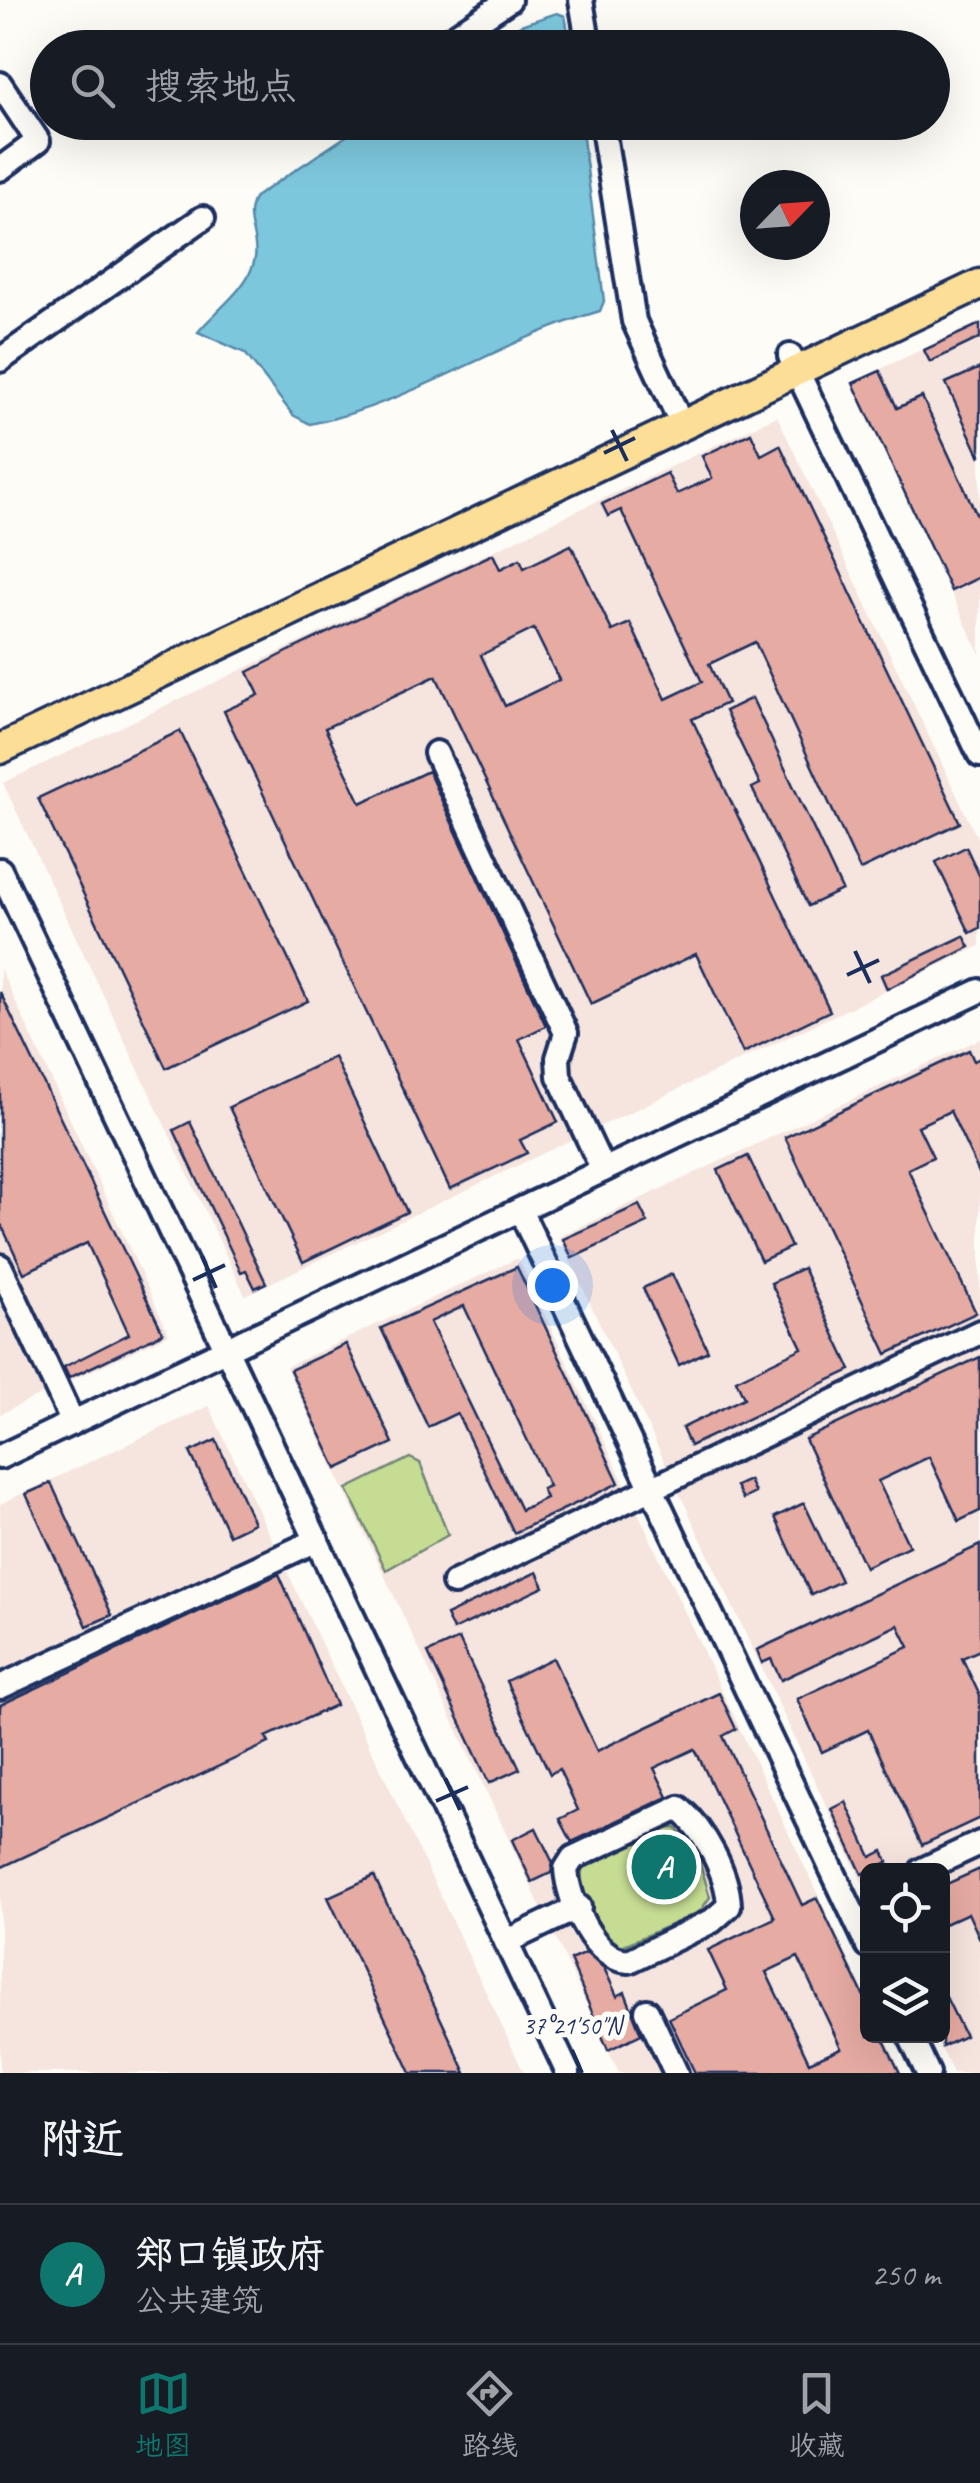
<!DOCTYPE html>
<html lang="zh">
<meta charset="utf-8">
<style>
:root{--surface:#171b24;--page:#242831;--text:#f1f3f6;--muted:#9ea1a6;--line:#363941;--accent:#0f766e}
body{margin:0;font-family:Caveat,"LXGW WenKai TC",sans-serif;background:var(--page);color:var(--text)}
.controls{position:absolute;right:30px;bottom:30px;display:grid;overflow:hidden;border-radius:15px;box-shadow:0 10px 40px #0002}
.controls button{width:90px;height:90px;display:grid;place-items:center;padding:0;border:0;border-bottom:2px solid var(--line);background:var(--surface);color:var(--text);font:50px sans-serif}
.compass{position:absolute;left:740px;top:170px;width:90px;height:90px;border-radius:50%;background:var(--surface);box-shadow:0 10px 40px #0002;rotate:65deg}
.you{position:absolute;left:552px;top:1285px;width:35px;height:35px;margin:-25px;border:8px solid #fff;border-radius:50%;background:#1a73e8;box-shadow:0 0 0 15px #1a73e833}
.badge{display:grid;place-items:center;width:65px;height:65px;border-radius:50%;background:var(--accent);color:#fff;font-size:32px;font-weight:700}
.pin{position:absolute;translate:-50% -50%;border:5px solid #fff;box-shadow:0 2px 10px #0006}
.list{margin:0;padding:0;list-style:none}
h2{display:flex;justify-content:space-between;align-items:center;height:130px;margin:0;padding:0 40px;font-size:42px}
h2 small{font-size:32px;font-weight:400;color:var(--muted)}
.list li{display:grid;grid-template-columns:65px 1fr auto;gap:30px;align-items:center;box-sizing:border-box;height:140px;padding:0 40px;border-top:2px solid var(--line)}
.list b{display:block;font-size:38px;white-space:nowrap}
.list p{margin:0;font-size:32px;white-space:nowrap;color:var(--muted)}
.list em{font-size:32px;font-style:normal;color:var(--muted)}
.icon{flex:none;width:55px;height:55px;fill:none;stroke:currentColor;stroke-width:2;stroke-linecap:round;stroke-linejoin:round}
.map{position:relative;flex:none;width:980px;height:2073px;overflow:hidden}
.search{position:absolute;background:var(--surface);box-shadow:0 10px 40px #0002;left:30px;right:30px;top:30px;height:110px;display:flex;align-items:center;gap:25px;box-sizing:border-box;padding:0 35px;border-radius:55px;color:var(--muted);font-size:38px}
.sheet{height:270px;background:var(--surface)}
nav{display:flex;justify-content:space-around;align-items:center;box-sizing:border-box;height:140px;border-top:2px solid var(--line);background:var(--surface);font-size:28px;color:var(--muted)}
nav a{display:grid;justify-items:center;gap:5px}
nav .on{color:var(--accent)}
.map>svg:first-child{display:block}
.built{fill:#f6e4de}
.green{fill:#c5dc92;stroke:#708678;stroke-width:2.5}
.water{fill:#7dc7dd;stroke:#568aaa;stroke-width:2.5}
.building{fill:#e6aba3;stroke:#1b2f5e;stroke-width:2.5;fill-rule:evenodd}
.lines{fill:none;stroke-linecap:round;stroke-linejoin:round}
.minor-casing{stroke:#1b2f5e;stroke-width:30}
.major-casing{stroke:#1b2f5e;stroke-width:35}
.minor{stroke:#fdfcf7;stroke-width:22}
.major{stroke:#fcde96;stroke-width:28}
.ticks{fill:none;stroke:#1b2f5e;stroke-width:4}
.ticks-label{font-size:25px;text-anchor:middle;fill:#1b2f5e;stroke:#fdfcf7;stroke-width:10;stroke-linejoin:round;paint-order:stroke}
</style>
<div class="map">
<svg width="980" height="2073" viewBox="0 0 980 2073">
<rect width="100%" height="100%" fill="#fdfcf7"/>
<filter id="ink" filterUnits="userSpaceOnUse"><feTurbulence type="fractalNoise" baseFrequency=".01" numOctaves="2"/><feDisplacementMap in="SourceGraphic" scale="20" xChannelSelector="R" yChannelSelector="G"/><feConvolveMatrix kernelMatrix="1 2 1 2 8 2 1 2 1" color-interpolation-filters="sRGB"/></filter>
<g filter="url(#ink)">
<!-- built -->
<g class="built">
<path d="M980 322V654L851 383Z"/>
<path d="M777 416 980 844V946L245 1295 3 783Z"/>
<path d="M0 968 169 1334 0 1414Z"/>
<path d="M980 1039V2073H953L935 2036H942V1870H868L867 1892 559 1237Z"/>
<path d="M518 1258 867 1999 868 2036H885L902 2073H619L286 1367Z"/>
<path d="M209 1406 524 2073H0V1504Z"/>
</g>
<!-- green -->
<g class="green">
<path d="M410 1458 420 1463 448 1535 386 1570 347 1489Z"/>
<path d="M676 1828 699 1860 710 1897 699 1913 617 1948C599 1930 576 1890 583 1865L659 1829Z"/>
</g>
<!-- water -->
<g class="water">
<path d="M557 13 565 16 571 47H484L521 25Z"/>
<path d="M366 123H581L604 301 600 311C500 340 413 403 310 424L293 415 245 353 198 332C216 310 250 287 255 258 259 236 242 219 255 197Z"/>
</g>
<!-- building -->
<g class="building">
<path d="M980 324V338L930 362 924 350Z"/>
<path d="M980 368V457L946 383Z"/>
<path d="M880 371 897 408 922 397 980 522V577L951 591 853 383Z"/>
<path d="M751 433 761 455 780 445 960 823 860 870 755 642 709 664 727 703 692 719 830 1011 743 1053 696 954 591 1004 436 676 325 728 361 803 428 771 546 1026 519 1039 558 1122 520 1140 527 1153 450 1189 224 711 259 695 248 672 297 647 493 554 500 569 520 559 524 568 571 545 612 631 630 623 666 699 702 682 621 510 608 516 602 504 667 473 677 494 712 478 702 456ZM534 629 559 680 505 706 481 655Z"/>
<path d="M752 698 842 890 808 906 752 788 760 784 725 711Z"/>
<path d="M180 731 308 1001 166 1068 38 798Z"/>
<path d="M966 847 980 877V928L970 933 936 862Z"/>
<path d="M964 936 970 947 887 989 881 975Z"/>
<path d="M0 992 163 1333 69 1378 64 1367 129 1334 87 1243 24 1273 0 1222Z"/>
<path d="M969 1050 974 1061 980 1058V1175L950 1111 918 1126 933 1157 908 1169 976 1313 887 1354 785 1137Z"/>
<path d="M334 1057 407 1212 303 1262 229 1107Z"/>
<path d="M190 1122 266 1283 255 1288 246 1270 241 1272 174 1130Z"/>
<path d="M748 1156 791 1247 761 1261 718 1170Z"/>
<path d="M639 1205 648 1223 572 1258 563 1239Z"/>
<path d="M517 1267 619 1483 514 1533 457 1413 428 1427 381 1328ZM464 1306 549 1486 542 1489 546 1498 521 1510 430 1322Z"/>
<path d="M803 1268 851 1370 690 1446 682 1428 744 1398 736 1380 802 1348 771 1283Z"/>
<path d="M672 1274 708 1351 679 1365 643 1288Z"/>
<path d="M346 1344 393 1443 337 1469 290 1370Z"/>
<path d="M980 1357V1511L959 1521 929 1457 878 1481 909 1546 865 1567 805 1439Z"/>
<path d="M216 1440 254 1523 229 1535 190 1452Z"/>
<path d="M749 1480 755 1493 743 1499 736 1486Z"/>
<path d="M51 1483 112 1615 87 1626 26 1494Z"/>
<path d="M804 1503 841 1581 811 1595 775 1517Z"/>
<path d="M980 1545V1650L962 1658 980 1696V1818L922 1845 868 1730 822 1752 797 1699 909 1647 898 1625 781 1680 771 1659 762 1663 757 1650Z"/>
<path d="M537 1572 544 1587 453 1630 446 1615Z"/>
<path d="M279 1574 336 1705 266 1737 269 1743 0 1868V1705Z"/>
<path d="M459 1639 520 1769 489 1783 428 1653Z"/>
<path d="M553 1658 597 1751 719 1693 736 1729 723 1736 802 1905 817 1898 868 2005V2036H882L900 2073H695L669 2018 727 1990 708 1950 775 1918 695 1749 654 1768 668 1797 572 1842 560 1819 578 1810 559 1769 550 1774 506 1681ZM798 1957 841 2048 809 2062 766 1972Z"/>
<path d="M846 1802 871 1857 883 1851 888 1862 862 1874 832 1809Z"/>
<path d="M536 1828 553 1863 551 1873 532 1882 512 1840Z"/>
<path d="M980 1869V1939L968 1913 942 1925V1886Z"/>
<path d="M374 1876 466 2073H411L328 1897Z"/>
<path d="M586 1953 604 1968 617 1996 625 1992 641 2034 608 2050 570 1960Z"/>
<path d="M942 1989 965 2036 942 2047Z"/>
</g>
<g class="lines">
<!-- minor casing -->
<g class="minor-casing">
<g id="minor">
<path d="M581 0 589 48"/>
<path d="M452 38 509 0"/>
<path d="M0 84 38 141 0 169"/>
<path d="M602 122 634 321 675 410"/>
<path d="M790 356 980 755"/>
<path d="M0 360 203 218"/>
<path d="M436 753 566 1033 558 1058 559 1076 603 1170"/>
<path d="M0 870 568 2073"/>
<path d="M520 1210 868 1946"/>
<path d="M0 1266 73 1423"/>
<path d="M0 1457 980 991"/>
<path d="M454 1583 980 1332"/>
<path d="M0 1687 317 1540"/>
<path d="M679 1808C704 1830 728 1873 729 1906L712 1921 629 1961C593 1960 568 1900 566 1869L573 1858Z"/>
<path d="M922 1870 980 1843"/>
<path d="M506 1942 579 1907"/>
<path d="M647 2011 676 2073"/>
<path d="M910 2036 928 2073"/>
</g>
</g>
<!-- major casing -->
<g class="major-casing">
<path id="major" d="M0 749 980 284"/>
</g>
<!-- minor -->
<use href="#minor" class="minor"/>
<!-- major -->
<use href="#major" class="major"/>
</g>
</g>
<!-- ticks -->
<path class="ticks" d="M612 430 627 461M604 453 635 438M855 951 870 983M847 975 879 960M202 1256 216 1288M193 1280 225 1265M445 1778 460 1810M436 1801 468 1787M572 2050 582 2073"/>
<g class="ticks-label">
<text x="572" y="2034">37°21'50"N</text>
</g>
</svg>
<div class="controls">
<button><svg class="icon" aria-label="locate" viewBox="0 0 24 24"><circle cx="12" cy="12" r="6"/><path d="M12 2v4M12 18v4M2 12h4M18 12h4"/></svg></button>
<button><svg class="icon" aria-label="layers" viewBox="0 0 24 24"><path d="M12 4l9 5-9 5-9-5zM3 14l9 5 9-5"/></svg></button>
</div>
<svg class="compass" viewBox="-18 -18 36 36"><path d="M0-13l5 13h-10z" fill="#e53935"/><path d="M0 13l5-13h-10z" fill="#9ea1a6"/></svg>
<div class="you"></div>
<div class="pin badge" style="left:664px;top:1867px">A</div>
<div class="search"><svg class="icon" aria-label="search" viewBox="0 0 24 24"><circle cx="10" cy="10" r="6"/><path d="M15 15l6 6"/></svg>搜索地点</div>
</div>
<section class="sheet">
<h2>附近<small></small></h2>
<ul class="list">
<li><span class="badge">A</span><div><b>郑口镇政府</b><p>公共建筑</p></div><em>250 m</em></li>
</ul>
</section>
<nav>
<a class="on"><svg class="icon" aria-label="map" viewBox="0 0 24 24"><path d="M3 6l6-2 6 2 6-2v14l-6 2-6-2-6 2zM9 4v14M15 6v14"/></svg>地图</a>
<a><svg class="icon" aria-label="directions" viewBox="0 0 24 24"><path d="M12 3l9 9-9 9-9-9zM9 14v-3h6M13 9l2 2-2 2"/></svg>路线</a>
<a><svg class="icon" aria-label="saved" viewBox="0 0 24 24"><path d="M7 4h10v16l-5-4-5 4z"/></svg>收藏</a>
</nav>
